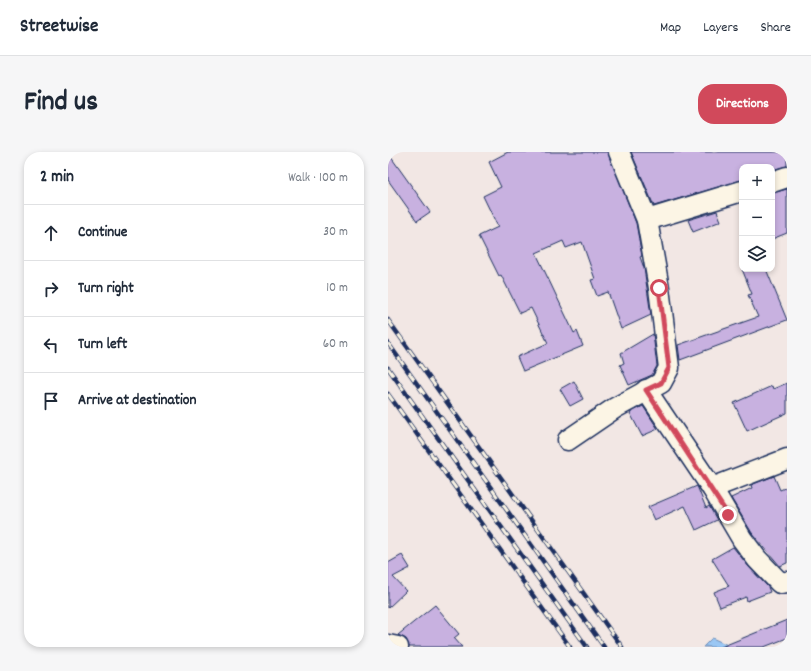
<!DOCTYPE html>
<meta charset="utf-8">
<style>
:root{--surface:#fff;--page:#f6f6f7;--text:#1f2937;--muted:#747a83;--line:#e0e1e3;--accent:#d1495b}
body{margin:0;font-family:Dekko,sans-serif;background:var(--page);color:var(--text)}
.controls{position:absolute;right:12px;top:12px;display:grid;overflow:hidden;border-radius:8px;box-shadow:0 2px 6px #0003}
.controls button{width:36px;height:36px;display:grid;place-items:center;padding:0;border:0;border-bottom:1px solid var(--line);background:var(--surface);color:var(--text);font:20px sans-serif}
.stop{position:absolute;width:12px;height:12px;margin:-9px;border:3px solid #d1495b;border-radius:50%;background:#fff}
.stop.end{background:#d1495b;border-color:#fff;box-shadow:0 1px 4px #0008}
.list{margin:0;padding:0;list-style:none}
h2{display:flex;justify-content:space-between;align-items:center;height:52px;margin:0;padding:0 16px;font-size:17px}
h2 small{font-size:13px;font-weight:400;color:var(--muted)}
.list li{display:grid;grid-template-columns:26px 1fr auto;gap:12px;align-items:center;box-sizing:border-box;height:56px;padding:0 16px;border-top:1px solid var(--line)}
.list b{display:block;font-size:15px;white-space:nowrap}
.list em{font-size:13px;font-style:normal;color:var(--muted)}
.icon{flex:none;width:22px;height:22px;fill:none;stroke:currentColor;stroke-width:2;stroke-linecap:round;stroke-linejoin:round}
.map{position:relative;flex:none;width:399px;height:495px;overflow:hidden;border-radius:16px}
header{display:flex;align-items:center;gap:24px;box-sizing:border-box;height:56px;padding:0 20px;background:var(--surface);border-bottom:1px solid var(--line)}
header strong{font-size:19px}
nav{display:flex;gap:22px;margin-inline-start:auto;font-size:14px}
.intro{display:flex;align-items:center;justify-content:space-between;box-sizing:border-box;height:96px;padding:0 24px}
h1{margin:0;font-size:28px}
.button{padding:10px 18px;border-radius:16px;background:var(--accent);color:#fff;font-size:14px;font-weight:700}
main{display:flex;gap:24px;padding:0 24px}
aside{flex:1;background:var(--surface);border-radius:16px;box-shadow:0 2px 6px #0003}
.map>svg:first-child{display:block}
.water{fill:url(#water-ripples);stroke:#678ab8}
.building{fill:#c8b1e0;stroke:#1b2f5e}
.lines{fill:none;stroke-linecap:round;stroke-linejoin:round}
.minor-casing{stroke:#1b2f5e;stroke-width:23}
.minor{stroke:#fcf5e5;stroke-width:20}
.rail-casing{stroke:#1b2f5e;stroke-width:4.5}
.rail{stroke:#fcf5e5;stroke-width:3;stroke-dasharray:9;stroke-linecap:butt}
.route{stroke:#d1495b;stroke-width:5}
</style>
<header>
<strong>Streetwise</strong>
<nav><a>Map</a><a>Layers</a><a>Share</a></nav>
</header>
<div class="intro"><h1>Find us</h1><a class="button">Directions</a></div>
<main>
<aside>
<h2>2 min<small>Walk · 100 m</small></h2>
<ul class="list">
<li><svg class="icon" aria-label="ahead" viewBox="0 0 24 24"><path d="M12 20V5M6 11l6-6 6 6"/></svg><div><b>Continue</b></div><em>30 m</em></li>
<li><svg class="icon" aria-label="right" viewBox="0 0 24 24"><path d="M7 20v-9h11M14 6l5 5-5 5"/></svg><div><b>Turn right</b></div><em>10 m</em></li>
<li><svg class="icon" aria-label="left" viewBox="0 0 24 24"><path d="M17 20v-9H6M10 6l-5 5 5 5"/></svg><div><b>Turn left</b></div><em>60 m</em></li>
<li><svg class="icon" aria-label="arrive" viewBox="0 0 24 24"><path d="M6 21V4h12l-3 4 3 4H6"/></svg><div><b>Arrive at destination</b></div></li>
</ul>
</aside>
<div class="map">
<svg width="399" height="495" viewBox="0 0 399 495">
<defs>
<pattern id="water-ripples" width="26" height="14" patternUnits="userSpaceOnUse"><rect width="26" height="14" fill="#9ac7f4"/><path d="M2 4q2-2 4 0t4 0M15 11q2-2 4 0t4 0" fill="none" stroke="#84abd4"/></pattern>
</defs>
<rect width="100%" height="100%" fill="#f2e7e4"/>
<filter id="ink" filterUnits="userSpaceOnUse"><feTurbulence type="fractalNoise" baseFrequency=".025" numOctaves="2"/><feDisplacementMap in="SourceGraphic" scale="8" xChannelSelector="R" yChannelSelector="G"/><feConvolveMatrix kernelMatrix="1 2 1 2 8 2 1 2 1" color-interpolation-filters="sRGB"/></filter>
<g filter="url(#ink)">
<!-- water -->
<path class="water" d="M324 486 344 495H315Z"/>
<!-- building -->
<g class="building">
<path d="M120 0H220L248 71 254 104 252 105 256 116 263 163 233 177 220 140 209 144 203 128 207 127 194 90 178 96 175 89 148 101 186 181 189 179 195 194 135 219 129 205 160 191 143 156 132 161 113 123 111 124 91 84 110 75 95 44 113 35 101 10Z"/>
<path d="M243 0H399V14L384 18V15H354V28L266 54Z"/>
<path d="M0 1 42 60 29 69 0 28Z"/>
<path d="M399 37V81L384 87V41Z"/>
<path d="M329 59 333 69 305 80 300 68Z"/>
<path d="M354 117H378L399 168 292 208 290 193 370 165 360 143 364 142Z"/>
<path d="M265 182 269 214 264 223 241 233 232 213 236 211 233 201Z"/>
<path d="M186 229 195 247 182 254 172 237Z"/>
<path d="M399 231V261L359 279 346 251 384 234 385 237Z"/>
<path d="M255 254 270 277 254 284 242 261Z"/>
<path d="M386 324 392 338 399 335V411L392 414 364 381 343 346 364 336 363 333Z"/>
<path d="M309 334 318 356 321 354 329 368 308 378 297 354 266 368 260 355Z"/>
<path d="M345 395 361 415 380 435 382 440 359 449 358 445 332 455 326 440 341 434 324 407Z"/>
<path d="M14 403 22 416 5 425 18 439 0 456V411Z"/>
<path d="M47 453 71 482 66 486 74 495H21L18 487 10 483Z"/>
<path d="M399 468V486L376 495H333Z"/>
</g>
<g class="lines">
<!-- minor casing -->
<g class="minor-casing">
<g id="minor">
<path d="M384 30 399 25"/>
<path d="M259 68 354 39"/>
<path d="M258 238 324 336 354 387 369 407 392 431 399 430"/>
<path d="M180 288 227 256 273 231 281 216 271 136 259 68 231 0"/>
<path d="M324 336 399 307"/>
<path d="M0 493 10 495"/>
</g>
</g>
<!-- minor -->
<use href="#minor" class="minor"/>
<!-- rail casing -->
<g class="rail-casing">
<g id="rail">
<path d="M0 168 234 495"/>
<path d="M0 191 216 495"/>
<path d="M0 216 199 495"/>
<path d="M0 242 182 495"/>
</g>
</g>
<!-- rail -->
<use href="#rail" class="rail"/>
</g>
</g>
<g class="lines" filter="url(#ink)">
<!-- route -->
<path class="route" d="M271 136 281 216 273 231 258 238 340 363"/>
</g>
</svg>
<div class="controls">
<button>+</button>
<button>−</button>
<button><svg class="icon" aria-label="layers" viewBox="0 0 24 24"><path d="M12 4l9 5-9 5-9-5zM3 14l9 5 9-5"/></svg></button>
</div>
<div class="stop" style="left:271px;top:136px"></div>
<div class="stop end" style="left:340px;top:363px"></div>
</div>
</main>
